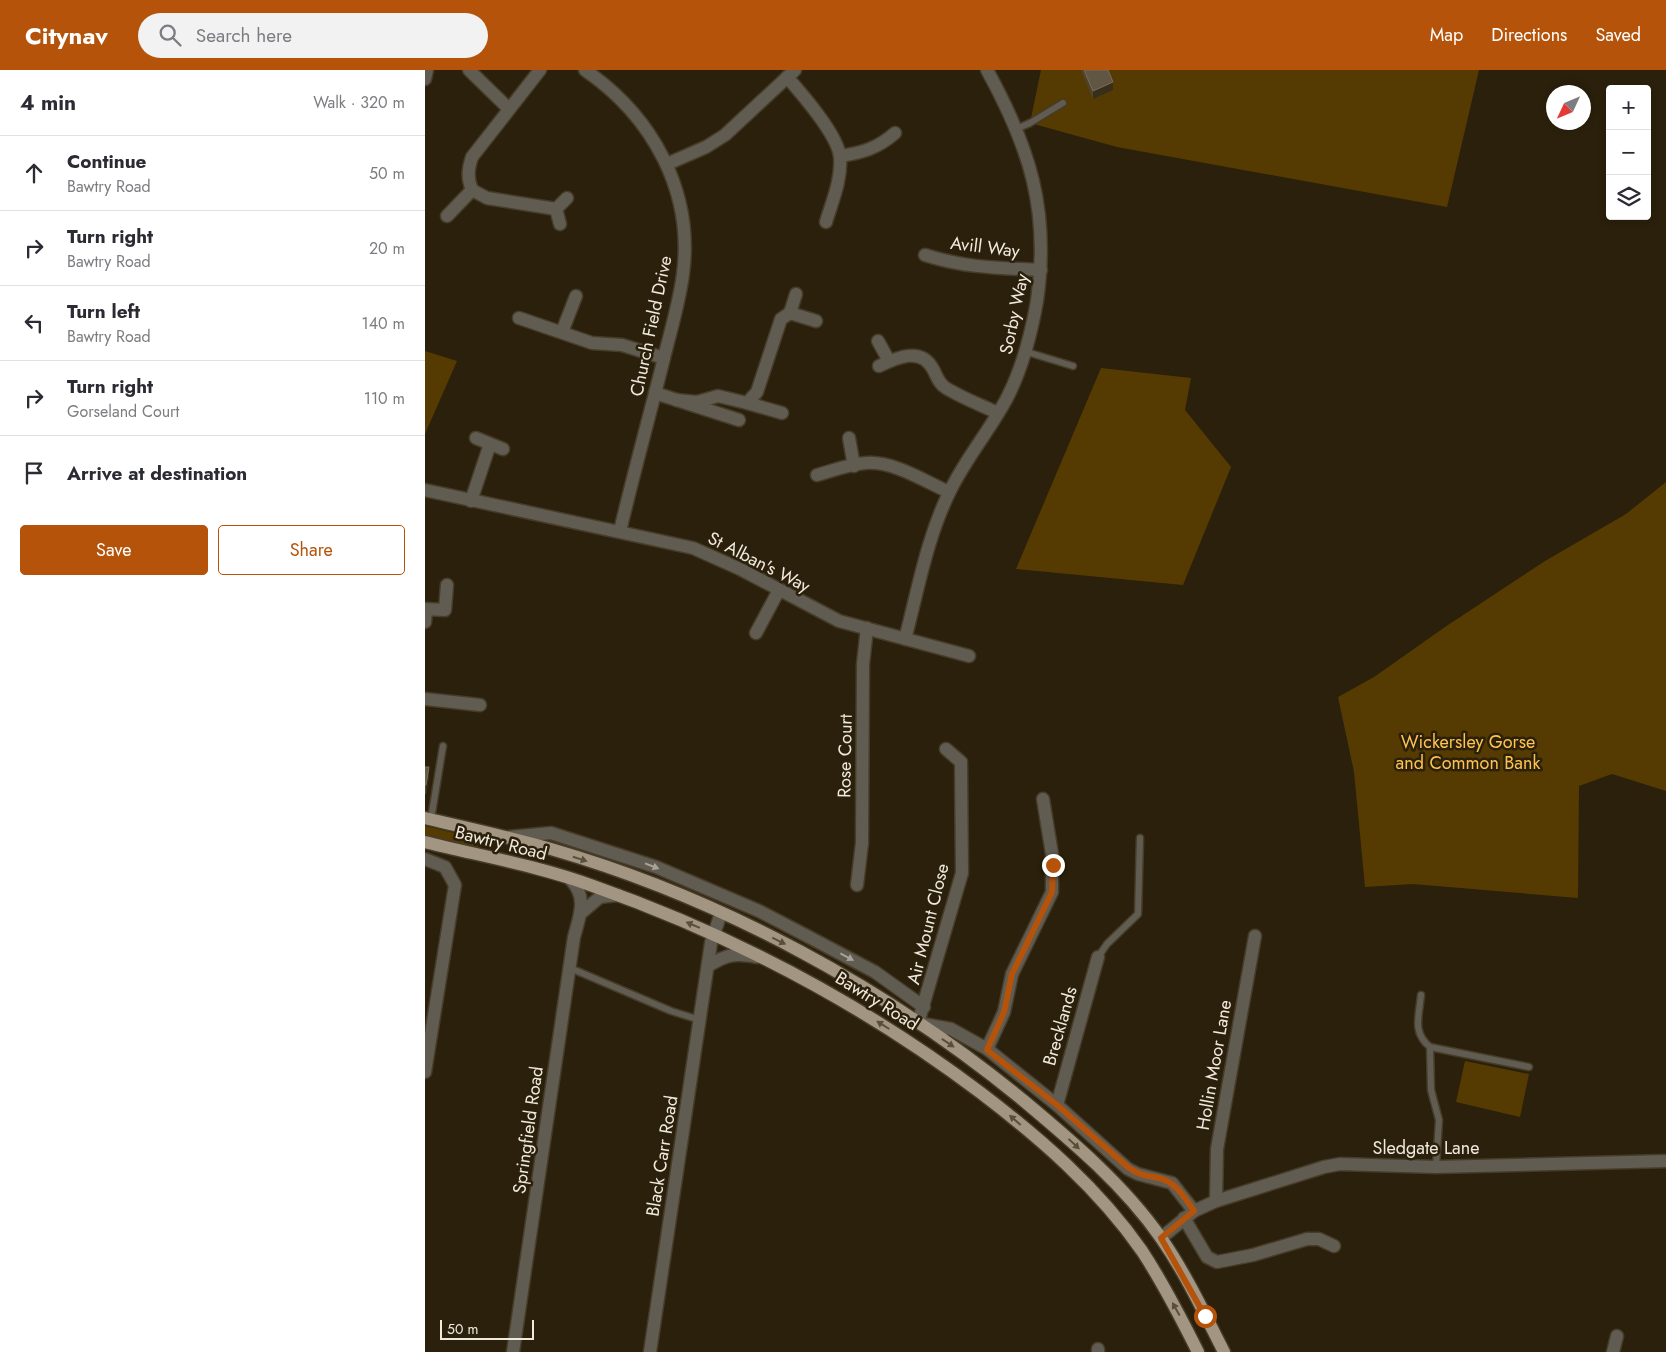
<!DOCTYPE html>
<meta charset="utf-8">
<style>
:root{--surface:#fff;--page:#f2f2f3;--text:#2b2b33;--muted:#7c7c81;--line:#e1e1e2;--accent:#b45309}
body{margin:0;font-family:Jost,sans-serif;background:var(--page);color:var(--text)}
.controls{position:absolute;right:15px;top:15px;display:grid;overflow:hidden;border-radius:5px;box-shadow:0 2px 8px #0003}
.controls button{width:45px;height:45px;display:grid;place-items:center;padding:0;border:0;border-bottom:1px solid var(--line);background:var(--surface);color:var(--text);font:25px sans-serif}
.compass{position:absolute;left:1121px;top:15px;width:45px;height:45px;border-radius:50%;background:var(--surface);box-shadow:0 2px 8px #0003;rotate:226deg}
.scale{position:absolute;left:15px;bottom:12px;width:94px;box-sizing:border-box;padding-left:5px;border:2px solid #f0e9dd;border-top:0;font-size:14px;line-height:18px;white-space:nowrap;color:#f0e9dd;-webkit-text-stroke:4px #2a200b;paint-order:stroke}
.stop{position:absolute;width:15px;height:15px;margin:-11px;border:4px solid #b45309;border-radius:50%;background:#fff}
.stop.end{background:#b45309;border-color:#fff;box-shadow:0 1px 5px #0008}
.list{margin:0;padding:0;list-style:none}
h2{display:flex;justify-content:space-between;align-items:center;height:65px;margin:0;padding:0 20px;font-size:21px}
h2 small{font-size:16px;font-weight:400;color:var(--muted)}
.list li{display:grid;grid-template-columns:32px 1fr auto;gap:15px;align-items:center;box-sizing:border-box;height:75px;padding:0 20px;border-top:1px solid var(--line)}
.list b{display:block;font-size:19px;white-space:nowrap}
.list p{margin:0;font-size:16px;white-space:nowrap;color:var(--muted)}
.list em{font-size:16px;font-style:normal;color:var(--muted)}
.actions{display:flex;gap:10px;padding:15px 20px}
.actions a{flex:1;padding:11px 0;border:1px solid var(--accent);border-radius:5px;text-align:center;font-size:18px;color:var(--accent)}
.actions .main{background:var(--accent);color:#fff}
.icon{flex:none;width:28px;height:28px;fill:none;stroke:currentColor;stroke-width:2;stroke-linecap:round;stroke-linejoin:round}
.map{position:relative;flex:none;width:1241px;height:1282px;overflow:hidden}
header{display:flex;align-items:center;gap:30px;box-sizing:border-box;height:70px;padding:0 25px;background:var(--accent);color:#fff}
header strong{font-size:24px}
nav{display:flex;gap:28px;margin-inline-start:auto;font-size:18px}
.search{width:350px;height:45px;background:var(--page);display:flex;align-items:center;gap:12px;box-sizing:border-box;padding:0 18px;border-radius:28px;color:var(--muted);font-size:19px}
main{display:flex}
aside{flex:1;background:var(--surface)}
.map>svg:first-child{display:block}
.green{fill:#553b01}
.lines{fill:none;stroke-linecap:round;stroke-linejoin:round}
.lane-casing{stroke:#463c28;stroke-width:9}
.street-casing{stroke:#463c28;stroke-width:15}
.primary-casing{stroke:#463c28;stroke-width:15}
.lane{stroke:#615c52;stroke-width:6}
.street{stroke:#615c52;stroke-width:12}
.primary{stroke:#a29683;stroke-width:12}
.wall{fill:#4f4430}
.shaded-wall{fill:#392e19}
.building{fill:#605643;stroke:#776d5b}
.oneway{fill:#5a4f3b}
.oneway2{fill:#a8a298}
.route{stroke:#b45309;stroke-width:6}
.labels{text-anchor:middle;stroke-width:5;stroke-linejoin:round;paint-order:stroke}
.street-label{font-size:18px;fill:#f0e9dd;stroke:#2a200b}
.park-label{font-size:18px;fill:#ffc34e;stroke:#2a200b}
</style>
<header>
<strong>Citynav</strong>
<div class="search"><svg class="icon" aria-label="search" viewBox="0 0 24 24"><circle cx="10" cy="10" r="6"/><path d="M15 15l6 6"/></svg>Search here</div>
<nav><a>Map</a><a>Directions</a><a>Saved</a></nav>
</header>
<main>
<aside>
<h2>4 min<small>Walk · 320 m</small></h2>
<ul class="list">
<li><svg class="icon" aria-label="ahead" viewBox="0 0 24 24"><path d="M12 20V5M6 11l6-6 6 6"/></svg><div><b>Continue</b><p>Bawtry Road</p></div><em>50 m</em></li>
<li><svg class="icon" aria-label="right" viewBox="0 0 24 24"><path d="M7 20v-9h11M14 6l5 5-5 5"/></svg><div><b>Turn right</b><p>Bawtry Road</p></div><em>20 m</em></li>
<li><svg class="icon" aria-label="left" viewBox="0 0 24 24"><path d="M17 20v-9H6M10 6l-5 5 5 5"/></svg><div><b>Turn left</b><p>Bawtry Road</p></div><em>140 m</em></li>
<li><svg class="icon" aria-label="right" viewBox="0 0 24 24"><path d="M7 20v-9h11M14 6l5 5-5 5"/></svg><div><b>Turn right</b><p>Gorseland Court</p></div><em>110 m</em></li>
<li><svg class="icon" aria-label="arrive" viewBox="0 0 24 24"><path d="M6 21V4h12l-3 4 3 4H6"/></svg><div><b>Arrive at destination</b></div></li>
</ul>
<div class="actions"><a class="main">Save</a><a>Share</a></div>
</aside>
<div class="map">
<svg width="1241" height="1282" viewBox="0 0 1241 1282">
<rect width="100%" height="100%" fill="#2a200b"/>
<!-- green -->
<g class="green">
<path d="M616 0H1054L1022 137 692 77 605 53Z"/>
<path d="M0 281 32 291 0 364Z"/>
<path d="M676 298 766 308 760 340 806 397 758 515 591 499Z"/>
<path d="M1241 412V721L1187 704 1154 716 1153 828 988 814 940 817 929 702 913 627 949 607 1020 557 1120 491 1201 444Z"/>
<path d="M0 756 55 769 52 779 0 767Z"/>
<path d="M1040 991 1104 1004 1095 1047 1031 1032Z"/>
</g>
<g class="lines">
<!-- lane casing -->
<g class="lane-casing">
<g id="lane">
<path d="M591 59 605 53 638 33"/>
<path d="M602 282 648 296"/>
<path d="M6 749 18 676"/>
<path d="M673 887 682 874 713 844 715 768"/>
<path d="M145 898 246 941 275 950"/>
<path d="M996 925C994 947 987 962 1005 977L1104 997"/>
<path d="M1005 977 1006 1020 1014 1050 1011 1097"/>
</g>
</g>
<!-- street casing -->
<g class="street-casing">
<g id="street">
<path d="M44 0 84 39"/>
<path d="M160 0C227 46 269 121 258 204 254 235 244 266 237 296 223 351 208 406 195 461"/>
<path d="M362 7C377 24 413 65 415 87 417 109 407 132 401 152"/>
<path d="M0 9 2 0"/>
<path d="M415 86C437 83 453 78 470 63"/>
<path d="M242 94 281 77 300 65 370 0"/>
<path d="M47 120 62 128 131 139"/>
<path d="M22 146 47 120C42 108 43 99 47 87L115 0"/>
<path d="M135 154 131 139 142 128"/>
<path d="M500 185C540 198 575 198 616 200"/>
<path d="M365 243 371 224"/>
<path d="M94 248 167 273 197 275 239 288"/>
<path d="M137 262 151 226"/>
<path d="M453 271 464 291"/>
<path d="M454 296C471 288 496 276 508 299 512 306 513 313 521 318 537 328 556 335 573 343"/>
<path d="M230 323 314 350"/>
<path d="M251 330 272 332 293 326 322 333 332 322 356 249 365 243 391 251"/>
<path d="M322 333 357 343"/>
<path d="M51 368 78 379"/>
<path d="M424 368 429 396"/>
<path d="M392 405C407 401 424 394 441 393 469 391 499 411 524 422"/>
<path d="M0 420 268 478 315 499 414 551 544 586"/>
<path d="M46 431 65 374"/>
<path d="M0 552 1 539 20 540 22 515"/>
<path d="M331 563 354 520"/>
<path d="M480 569C493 520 502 467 525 421 541 388 565 360 582 328 598 297 606 265 612 231 625 141 605 78 562 0"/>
<path d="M0 629 55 635"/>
<path d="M521 679 536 692 537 803 493 953 526 959 562 979 632 1035 703 1099 713 1104 747 1113 769 1141 736 1168"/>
<path d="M84 767 126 763 231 797 334 841 382 866 450 902 499 937"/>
<path d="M0 789 20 797 30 815 0 1002"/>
<path d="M432 815 437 773 438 594 442 558"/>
<path d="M156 843 175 827 193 825"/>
<path d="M283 896C302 884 310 883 332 887"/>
<path d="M562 979 579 942 587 904 627 822V784L618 729"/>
<path d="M632 1035 673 887"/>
<path d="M791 1131 792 1079 830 866"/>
<path d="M769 1141 791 1131 899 1097 915 1094 1011 1097 1241 1091"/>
<path d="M759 1148 782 1187 792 1192 828 1185 882 1169H894L909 1176"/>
<path d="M673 1279V1282"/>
<path d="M88 1282 149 867C155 845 163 827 145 809"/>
<path d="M225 1282 286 873 296 843"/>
<path d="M1188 1282 1192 1266"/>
</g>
</g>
<!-- primary casing -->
<g class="primary-casing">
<g id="primary">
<path d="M0 748C42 758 84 767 126 779 296 828 463 919 599 1031 648 1072 699 1115 736 1168 761 1204 779 1243 799 1282"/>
<path d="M0 772C56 786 114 796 168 816 307 865 438 934 556 1023 615 1068 674 1119 717 1181 738 1213 756 1248 773 1282"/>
</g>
</g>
<!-- lane -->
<use href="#lane" class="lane"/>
<!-- street -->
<use href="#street" class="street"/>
<!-- primary -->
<use href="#primary" class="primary"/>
</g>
<!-- wall -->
<g class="wall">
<path d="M656 0H683L688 20 668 29Z"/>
<path d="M0 697 4 706 1 724H0Z"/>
</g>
<!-- shaded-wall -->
<g class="shaded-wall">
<path d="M688 12V20L668 29V21Z"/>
<path d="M4 697V706L1 724V715Z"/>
</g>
<!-- building -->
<g class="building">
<path d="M659 0H683L688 12 668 21Z"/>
<path d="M0 697H4L1 715H0Z"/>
</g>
<!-- one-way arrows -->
<defs><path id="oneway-solid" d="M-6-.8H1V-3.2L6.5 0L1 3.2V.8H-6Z" transform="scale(1.25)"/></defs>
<g class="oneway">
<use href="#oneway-solid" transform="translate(155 789) rotate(18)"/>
<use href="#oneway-solid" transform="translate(268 855) rotate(-157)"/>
<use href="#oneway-solid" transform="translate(354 871) rotate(26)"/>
<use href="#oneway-solid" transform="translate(458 955) rotate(-148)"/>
<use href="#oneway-solid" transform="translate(523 973) rotate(34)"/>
<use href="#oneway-solid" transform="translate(590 1050) rotate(-139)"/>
<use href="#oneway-solid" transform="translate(649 1074) rotate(43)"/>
<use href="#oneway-solid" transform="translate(751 1239) rotate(-119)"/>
</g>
<g class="oneway2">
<use href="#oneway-solid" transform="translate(227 796) rotate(21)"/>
<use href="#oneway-solid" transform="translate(422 887) rotate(28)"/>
</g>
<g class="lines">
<!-- route -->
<path class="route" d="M628 795 627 822 587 904 579 942 562 980 632 1035 704 1098C714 1105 722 1106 734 1108 751 1112 760 1128 769 1141L736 1168 780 1246"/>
</g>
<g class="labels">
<!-- street labels -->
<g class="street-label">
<text transform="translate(560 177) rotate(7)" y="6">Avill Way</text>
<text transform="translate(589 244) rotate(-78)" y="6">Sorby Way</text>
<text transform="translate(226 256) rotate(-78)" y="6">Church Field Drive</text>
<text transform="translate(334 492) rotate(27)" y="6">St Alban's Way</text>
<text transform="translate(420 686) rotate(-89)" y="6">Rose Court</text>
<text transform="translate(76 773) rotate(14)" y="6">Bawtry Road</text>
<text transform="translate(503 854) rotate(-76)" y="6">Air Mount Close</text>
<text transform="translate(452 931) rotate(32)" y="6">Bawtry Road</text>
<text transform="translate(635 956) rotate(-74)" y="6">Brecklands</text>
<text transform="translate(789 995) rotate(-80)" y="6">Hollin Moor Lane</text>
<text transform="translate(103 1060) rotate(-82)" y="6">Springfield Road</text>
<text x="1001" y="1084">Sledgate Lane</text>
<text transform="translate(237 1086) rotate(-81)" y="6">Black Carr Road</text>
</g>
<!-- park labels -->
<g class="park-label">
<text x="1043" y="678">Wickersley Gorse<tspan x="1043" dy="21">and Common Bank</tspan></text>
</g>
</g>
</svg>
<div class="controls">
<button>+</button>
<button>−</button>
<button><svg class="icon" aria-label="layers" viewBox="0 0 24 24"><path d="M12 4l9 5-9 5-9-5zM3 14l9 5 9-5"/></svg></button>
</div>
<svg class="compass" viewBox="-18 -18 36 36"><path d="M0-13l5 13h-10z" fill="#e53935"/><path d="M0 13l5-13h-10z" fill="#7c7c81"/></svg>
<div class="scale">50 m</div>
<div class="stop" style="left:780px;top:1246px"></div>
<div class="stop end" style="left:628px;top:795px"></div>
</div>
</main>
